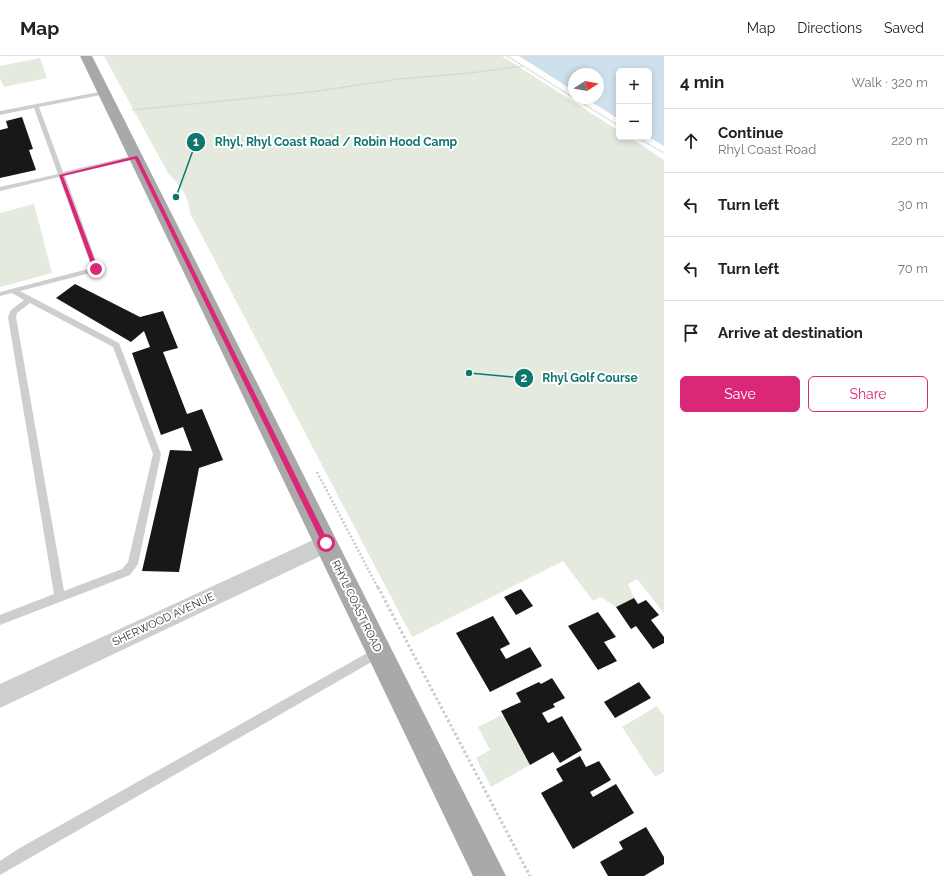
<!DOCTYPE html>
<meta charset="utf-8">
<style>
:root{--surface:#fff;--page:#f2f2f2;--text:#202124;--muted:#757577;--line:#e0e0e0;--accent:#db2777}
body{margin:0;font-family:Raleway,sans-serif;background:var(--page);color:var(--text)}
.controls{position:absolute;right:12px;top:12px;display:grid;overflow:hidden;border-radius:6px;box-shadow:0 2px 6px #0003}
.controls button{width:36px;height:36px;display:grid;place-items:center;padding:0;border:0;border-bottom:1px solid var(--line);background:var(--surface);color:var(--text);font:20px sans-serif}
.compass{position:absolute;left:568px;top:12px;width:36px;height:36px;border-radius:50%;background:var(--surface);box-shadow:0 2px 6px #0003;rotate:79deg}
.stop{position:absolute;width:12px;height:12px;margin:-9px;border:3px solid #db2777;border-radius:50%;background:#fff}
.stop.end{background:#db2777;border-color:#fff;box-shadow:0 1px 4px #0008}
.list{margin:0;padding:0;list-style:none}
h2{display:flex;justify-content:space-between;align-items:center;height:52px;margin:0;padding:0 16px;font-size:17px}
h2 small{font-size:13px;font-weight:400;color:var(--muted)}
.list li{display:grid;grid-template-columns:26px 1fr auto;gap:12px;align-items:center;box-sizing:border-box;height:64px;padding:0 16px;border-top:1px solid var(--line)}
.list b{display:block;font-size:15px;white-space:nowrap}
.list p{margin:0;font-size:13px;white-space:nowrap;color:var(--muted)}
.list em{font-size:13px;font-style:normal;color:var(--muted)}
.actions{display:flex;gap:8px;padding:12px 16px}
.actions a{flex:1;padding:9px 0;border:1px solid var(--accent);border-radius:6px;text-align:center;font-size:14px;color:var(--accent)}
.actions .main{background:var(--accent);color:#fff}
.icon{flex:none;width:22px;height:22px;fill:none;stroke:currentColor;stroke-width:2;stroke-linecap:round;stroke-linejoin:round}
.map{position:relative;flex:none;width:664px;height:820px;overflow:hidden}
header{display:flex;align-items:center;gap:24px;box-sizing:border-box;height:56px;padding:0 20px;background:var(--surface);border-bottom:1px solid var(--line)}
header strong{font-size:19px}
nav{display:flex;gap:22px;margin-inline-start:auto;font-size:14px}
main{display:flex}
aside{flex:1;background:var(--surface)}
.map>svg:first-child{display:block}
.green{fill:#e4eadd}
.water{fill:#cee0ec}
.building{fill:#181818}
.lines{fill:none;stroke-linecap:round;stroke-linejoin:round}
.path-far2{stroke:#cbcbcb;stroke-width:1.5;stroke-dasharray:1 1;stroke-linecap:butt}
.path-far1{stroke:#cbcbcb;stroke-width:2.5;stroke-dasharray:2 2;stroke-linecap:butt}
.path{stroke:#cbcbcb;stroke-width:3;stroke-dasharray:2.5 2.5;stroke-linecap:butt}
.service{fill:#cecece;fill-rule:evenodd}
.minor{fill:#cecece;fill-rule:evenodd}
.primary{fill:#a9a9a9;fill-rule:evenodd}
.route{fill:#db2777}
.labels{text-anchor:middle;stroke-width:4;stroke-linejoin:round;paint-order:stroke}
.street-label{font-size:11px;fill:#313131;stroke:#fff}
.leader{fill:none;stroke:#0f766e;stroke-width:1.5}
.callout-dot{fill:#0f766e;stroke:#fff;stroke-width:1.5}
.mark-label{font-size:12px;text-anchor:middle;font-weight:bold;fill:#fff}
.callout-label{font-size:12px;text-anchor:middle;font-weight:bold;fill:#0f766e;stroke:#fff;stroke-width:4;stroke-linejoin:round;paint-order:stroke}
</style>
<header>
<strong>Map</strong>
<nav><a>Map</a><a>Directions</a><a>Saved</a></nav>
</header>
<main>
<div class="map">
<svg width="664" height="820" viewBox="0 0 664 820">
<rect width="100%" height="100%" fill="#fff"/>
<!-- green -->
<g class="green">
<path d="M104 0H502L619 75V81H629L664 104V557L637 523 628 528 634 542 616 551 601 541 593 545 563 505 412 581 190 157C189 140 180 129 168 117Z"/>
<path d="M40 2 47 22 4 31 0 22V10Z"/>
<path d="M34 148 52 217 0 231V157Z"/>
<path d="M657 650 664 660V716L655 721 622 671Z"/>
<path d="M502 659 530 709 491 731 476 702 490 694 478 671Z"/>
</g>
<!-- water -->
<path class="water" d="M519 0H664V90L649 81V15H619V63L585 42H598V18H574V35Z"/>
<!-- building -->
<g class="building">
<path d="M22 61 33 93 29 94 36 114 0 122V74L8 72 6 65Z"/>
<path d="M75 228 140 261 163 255 178 292 163 296 187 358 202 353 223 404 199 412 179 516 142 515 170 394 192 395 183 371 161 379 132 297 150 291 144 275 131 286 56 242Z"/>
<path d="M521 533 533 550 516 559 504 541Z"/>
<path d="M634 542 638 548 646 544 659 559 651 564 664 581V587L653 593 636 570 631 573 616 551Z"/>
<path d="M598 556 616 581 604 586 617 605 598 614 568 570Z"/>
<path d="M493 560 510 588 500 593 506 603 530 591 542 610 490 636 456 577Z"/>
<path d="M552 622 565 642 553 648 555 651 542 657 548 667 562 660 582 694 560 707 553 696 530 709 501 655 521 646 516 637 539 626 541 628Z"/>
<path d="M639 626 651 642 615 662 604 646Z"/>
<path d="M580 700 586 711 599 705 611 724 590 736 593 741 616 728 634 757 573 793 541 737 563 725 556 713Z"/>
<path d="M646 771 664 801V808L644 820H608L600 806 623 793 619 786Z"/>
</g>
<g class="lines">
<!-- path-far2 -->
<g class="path-far2">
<path d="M507 0 574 42"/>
<path d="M574 42 619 70"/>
<path d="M132 54 311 36 399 23 471 17 523 10"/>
<path d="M636 81 664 97"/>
</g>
<!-- path-far1 -->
<path class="path-far1" d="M317 416 378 532"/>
<!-- path -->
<path class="path" d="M378 531 530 820"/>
<!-- service -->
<g class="service">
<path d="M104 35 106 36V38L39 51 63 116 136 99 139 101 65 120 99 213 98 215 20 235 119 287 161 398 138 508 130 519 0 569V559L54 538 8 261 11 254 24 244 12 237 0 240V236L92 212 59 121 0 135V131L58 118 34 52 0 59V55ZM30 247 113 291 153 398 128 506 122 513 64 535 16 261 17 257Z"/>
<path d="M378 591 382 592 383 596 382 600 0 819V805L18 793Z"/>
</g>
<!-- minor -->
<path class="minor" d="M326 478 333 480 336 487 333 494 0 652V628Z"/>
<!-- primary -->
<path class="primary" d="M80 0H92L506 820H473Z"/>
</g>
<!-- route -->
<path class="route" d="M136 100 138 101 328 485V489H323L135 103 63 120 98 213 96 214 93 213 59 119Z"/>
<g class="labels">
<!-- street labels -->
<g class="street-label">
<text transform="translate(357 550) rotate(64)" y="4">RHYL COAST ROAD</text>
<text transform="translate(163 563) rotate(-25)" y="4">SHERWOOD AVENUE</text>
</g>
</g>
<!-- callouts -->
<path class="leader" d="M176 141L196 86M469 317L524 322"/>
<g class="callout-dot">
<circle cx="176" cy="141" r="4"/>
<circle cx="469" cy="317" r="4"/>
<circle cx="196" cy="86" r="10"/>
<circle cx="524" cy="322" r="10"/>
</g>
<g class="mark-label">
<text x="196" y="90">1</text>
<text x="524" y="326">2</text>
</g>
<g class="callout-label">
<text x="336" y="90">Rhyl, Rhyl Coast Road / Robin Hood Camp</text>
<text x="590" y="326">Rhyl Golf Course</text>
</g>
</svg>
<div class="controls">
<button>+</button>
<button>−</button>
</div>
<svg class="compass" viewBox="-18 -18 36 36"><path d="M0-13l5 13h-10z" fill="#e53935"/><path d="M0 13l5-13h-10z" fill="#757577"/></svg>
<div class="stop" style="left:326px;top:487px"></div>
<div class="stop end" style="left:96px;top:213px"></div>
</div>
<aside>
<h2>4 min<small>Walk · 320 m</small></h2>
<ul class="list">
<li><svg class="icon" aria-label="ahead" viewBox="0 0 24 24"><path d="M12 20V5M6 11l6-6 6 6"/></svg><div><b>Continue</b><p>Rhyl Coast Road</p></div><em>220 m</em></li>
<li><svg class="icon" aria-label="left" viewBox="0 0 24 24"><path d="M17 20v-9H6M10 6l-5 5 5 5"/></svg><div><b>Turn left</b></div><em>30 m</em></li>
<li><svg class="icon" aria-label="left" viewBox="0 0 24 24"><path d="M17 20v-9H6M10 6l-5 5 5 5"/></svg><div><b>Turn left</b></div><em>70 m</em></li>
<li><svg class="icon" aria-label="arrive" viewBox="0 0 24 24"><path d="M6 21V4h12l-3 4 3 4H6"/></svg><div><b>Arrive at destination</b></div></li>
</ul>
<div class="actions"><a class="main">Save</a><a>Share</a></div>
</aside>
</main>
